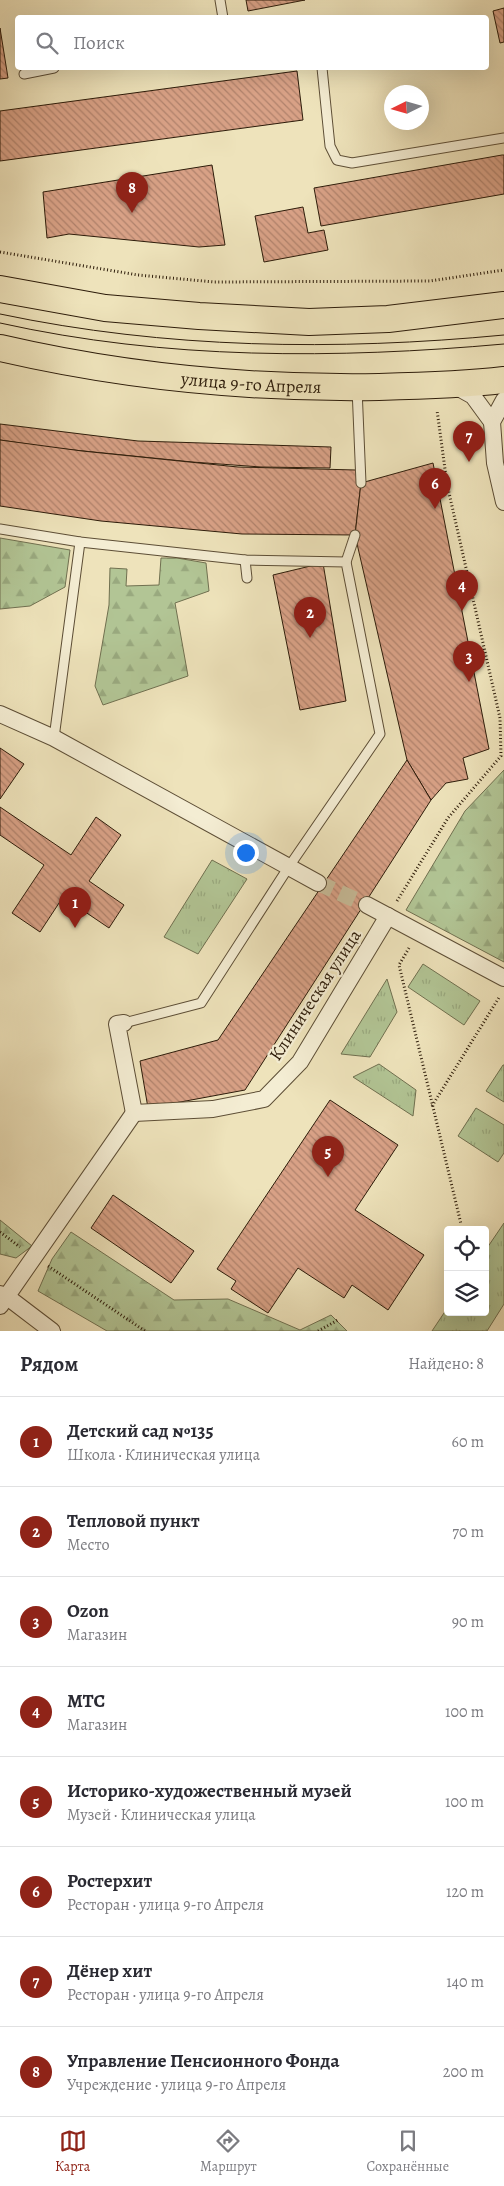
<!DOCTYPE html>
<html lang="ru">
<meta charset="utf-8">
<style>
:root{--surface:#fff;--page:#f7f7f7;--text:#2b2b33;--muted:#7c7c81;--line:#e1e1e2;--accent:#8f2418}
body{margin:0;font-family:Alegreya,serif;background:var(--page);color:var(--text)}
.controls{position:absolute;right:15px;bottom:15px;display:grid;overflow:hidden;border-radius:5px;box-shadow:0 5px 20px #0002}
.controls button{width:45px;height:45px;display:grid;place-items:center;padding:0;border:0;border-bottom:1px solid var(--line);background:var(--surface);color:var(--text);font:25px sans-serif}
.compass{position:absolute;left:384px;top:85px;width:45px;height:45px;border-radius:50%;background:var(--surface);box-shadow:0 5px 20px #0002;rotate:265deg}
.you{position:absolute;left:245px;top:852px;width:18px;height:18px;margin:-12px;border:4px solid #fff;border-radius:50%;background:#1a73e8;box-shadow:0 0 0 8px #1a73e833}
.badge{display:grid;place-items:center;width:32px;height:32px;border-radius:50%;background:var(--accent);color:#fff;font-size:16px;font-weight:700}
.pin{position:absolute;translate:-50% -41px;filter:drop-shadow(0 1px 2px #0008)}
.pin::after{content:'';position:absolute;top:26px;width:18px;height:15px;background:inherit;clip-path:polygon(0 0,100% 0,50% 100%)}
.list{margin:0;padding:0;list-style:none}
h2{display:flex;justify-content:space-between;align-items:center;height:65px;margin:0;padding:0 20px;font-size:21px}
h2 small{font-size:16px;font-weight:400;color:var(--muted)}
.list li{display:grid;grid-template-columns:32px 1fr auto;gap:15px;align-items:center;box-sizing:border-box;height:90px;padding:0 20px;border-top:1px solid var(--line)}
.list b{display:block;font-size:19px;white-space:nowrap}
.list p{margin:0;font-size:16px;white-space:nowrap;color:var(--muted)}
.list em{font-size:16px;font-style:normal;color:var(--muted)}
.icon{flex:none;width:28px;height:28px;fill:none;stroke:currentColor;stroke-width:2;stroke-linecap:round;stroke-linejoin:round}
.map{position:relative;flex:none;width:504px;height:1331px;overflow:hidden}
.search{position:absolute;background:var(--surface);box-shadow:0 5px 20px #0002;left:15px;right:15px;top:15px;height:55px;display:flex;align-items:center;gap:12px;box-sizing:border-box;padding:0 18px;border-radius:5px;color:var(--muted);font-size:19px}
.sheet{height:785px;background:var(--surface)}
nav{display:flex;justify-content:space-around;align-items:center;box-sizing:border-box;height:70px;border-top:1px solid var(--line);background:var(--surface);font-size:14px;color:var(--muted)}
nav a{display:grid;justify-items:center;gap:2px}
nav .on{color:var(--accent)}
.map>svg:first-child{display:block}
.grass{fill:url(#grass-tufts);stroke:#707050}
.forest{fill:url(#forest-firs);stroke:#707050}
.building{fill:url(#building-back-hatch);stroke:#2d1c0a}
.lines{fill:none;stroke-linecap:round;stroke-linejoin:round}
.street-tunnel{stroke:#c7bb98;stroke-width:16;stroke-dasharray:16 8;stroke-linecap:butt}
.lane-casing{stroke:#5d4e36;stroke-width:11}
.street-casing{stroke:#5d4e36;stroke-width:18}
.primary-casing{stroke:#2d1c0a;stroke-width:28}
.path{stroke:#2d1c0a;stroke-width:3;stroke-dasharray:1 2.5;stroke-linecap:butt}
.lane{stroke:#f4edd3;stroke-width:9}
.street{stroke:#f4edd3;stroke-width:16}
.primary{stroke:#eee3bb;stroke-width:26}
.tram{stroke:#2d1c0a;stroke-width:1}
.labels{text-anchor:middle;stroke-width:4.5;stroke-linejoin:round;paint-order:stroke}
.street-label{font-size:18px;fill:#2d1c0a;stroke:#f4edd3}
</style>
<div class="map">
<svg width="504" height="1331" viewBox="0 0 504 1331">
<defs>
<pattern id="grass-tufts" width="24" height="20" patternUnits="userSpaceOnUse" patternTransform="scale(1.25)"><rect width="24" height="20" fill="#b2c595"/><path d="M3 7l-1-3M5 7V3M7 7l1-3M15 17l-1-3M17 17v-4M19 17l1-3" fill="none" stroke="#99a97f"/></pattern>
<pattern id="forest-firs" width="22" height="20" patternUnits="userSpaceOnUse" patternTransform="scale(1.25)"><rect width="22" height="20" fill="#b2c595"/><path d="M5 1l3.5 6h-7zM16 11l3.5 6h-7z" fill="#99a97f"/></pattern>
<pattern id="building-back-hatch" width="6" height="6" patternUnits="userSpaceOnUse" patternTransform="scale(1.25)"><rect width="6" height="6" fill="#d8a186"/><path d="M-1 5l2 2M0 0l6 6M5-1l2 2" fill="none" stroke="#b0826c"/></pattern>
</defs>
<rect width="100%" height="100%" fill="#eee3bb"/>
<filter id="stains"><feTurbulence type="fractalNoise" baseFrequency=".004" numOctaves="4"/><feColorMatrix values="0 0 0 0 .2 0 0 0 0 .09 0 0 0 0 .02 0 0 0 .5 -.17"/></filter>
<radialGradient id="worn" r=".72"><stop offset=".6" stop-color="#630" stop-opacity="0"/><stop offset="1" stop-color="#630" stop-opacity=".3"/></radialGradient>
<!-- grass -->
<g class="grass">
<path d="M212 860 247 879 198 954 164 937Z"/>
<path d="M423 964 480 1001 464 1025 408 987Z"/>
<path d="M387 979 397 1012 370 1057 341 1054Z"/>
<path d="M379 1064 416 1090 413 1116 353 1077Z"/>
<path d="M503 1065H504V1102L486 1091Z"/>
<path d="M476 1108 504 1125V1153L498 1162 458 1136Z"/>
<path d="M504 1223V1304L487 1331H432L448 1307V1312H485V1251Z"/>
</g>
<!-- forest -->
<g class="forest">
<path d="M0 538 70 550 65 587 30 606 0 609Z"/>
<path d="M161 558H177L206 563 209 591 175 603 188 676 103 705 95 686 109 605 110 568 127 569 126 586 159 585Z"/>
<path d="M504 770V962L406 910 465 811Z"/>
<path d="M0 1220 32 1246 16 1258 0 1254Z"/>
<path d="M71 1232 174 1300 228 1299 300 1330 331 1315 347 1331H107L38 1291 52 1259Z"/>
</g>
<!-- building -->
<g class="building">
<path d="M246 0H305L248 11Z"/>
<path d="M504 8V42L500 43 493 11Z"/>
<path d="M0 28 8 78 0 79Z"/>
<path d="M297 71 303 120 0 161V111Z"/>
<path d="M502 155H504V194L321 226 314 188Z"/>
<path d="M212 165 225 245 199 247 69 234 47 238 43 192Z"/>
<path d="M303 207 308 233 324 230 328 250 264 262 255 216Z"/>
<path d="M0 424 138 441 331 447 330 468 261 467 192 462 54 448 0 440Z"/>
<path d="M0 440 82 451 238 467 356 470 361 483 355 535 242 534 101 521 0 506Z"/>
<path d="M433 463 489 749 463 758 468 779 446 783 431 800 407 760 355 535 361 483Z"/>
<path d="M323 563 346 701 300 710 273 575Z"/>
<path d="M0 748 24 764 0 799Z"/>
<path d="M407 760 431 800 245 1090 148 1108 140 1061 218 1040Z"/>
<path d="M0 807 71 855 96 817 121 835 89 881 124 905 109 928 63 897 40 932 12 913 44 865 0 835Z"/>
<path d="M330 1100 398 1145 355 1210 424 1255 388 1310 352 1285 344 1298 298 1268 268 1313 231 1289 236 1281 217 1269Z"/>
<path d="M113 1195 194 1251 171 1283 91 1228Z"/>
</g>
<g class="lines">
<!-- street-tunnel -->
<path class="street-tunnel" d="M318 883 367 905"/>
<!-- lane casing -->
<g class="lane-casing">
<g id="lane">
<path d="M220 0 223 18"/>
<path d="M322 68 330 146 337 160 352 163 504 138"/>
<path d="M24 74 54 68"/>
<path d="M357 388 361 483"/>
<path d="M0 529 80 542 245 560 346 562 380 734 288 868 201 1003 124 1023"/>
<path d="M245 560 247 578"/>
<path d="M346 562 355 535"/>
<path d="M54 738 80 542"/>
</g>
</g>
<!-- street casing -->
<g class="street-casing">
<g id="street">
<path d="M455 386 473 396 492 422"/>
<path d="M504 400 492 422 495 463 504 502"/>
<path d="M0 714 54 738 318 883"/>
<path d="M367 905 504 978"/>
<path d="M124 1023 117 1024 134 1113 213 1109 264 1099 300 1062 388 916"/>
<path d="M0 1294 6 1296 52 1331"/>
<path d="M0 1306 134 1113"/>
</g>
</g>
<!-- primary casing -->
<g class="primary-casing">
<g id="primary">
<path d="M0 289 105 308 199 316 309 322 388 319 504 305"/>
<path id="s1" d="M0 348C125 377 251 389 379 387 421 386 463 385 504 380"/>
</g>
</g>
<!-- path -->
<g class="path">
<path d="M0 252 138 275 214 282 430 281 504 270"/>
<path d="M397 901 448 818 501 756 500 718 447 484 437 410"/>
<path d="M409 948 399 965 461 1224"/>
<path d="M432 1106 500 996"/>
<path d="M0 1232 20 1247"/>
<path d="M48 1266 145 1331"/>
<path d="M318 1331 338 1320"/>
</g>
<!-- lane -->
<use href="#lane" class="lane"/>
<!-- street -->
<use href="#street" class="street"/>
<!-- primary -->
<use href="#primary" class="primary"/>
<!-- tram -->
<g class="tram">
<path d="M0 314C166 349 336 351 504 335"/>
<path d="M0 323C166 360 336 359 504 344"/>
</g>
</g>
<g class="labels">
<!-- street labels -->
<g class="street-label">
<text dy="6" stroke="none"><textPath href="#s1" startOffset="254">улица 9-го Апреля</textPath></text>
<text transform="translate(315 995) rotate(-57)" y="6">Клиническая улица</text>
</g>
</g>
<rect width="100%" height="100%" filter="url(#stains)"/>
<rect width="100%" height="100%" fill="url(#worn)"/>
</svg>
<div class="controls">
<button><svg class="icon" aria-label="locate" viewBox="0 0 24 24"><circle cx="12" cy="12" r="6"/><path d="M12 2v4M12 18v4M2 12h4M18 12h4"/></svg></button>
<button><svg class="icon" aria-label="layers" viewBox="0 0 24 24"><path d="M12 4l9 5-9 5-9-5zM3 14l9 5 9-5"/></svg></button>
</div>
<svg class="compass" viewBox="-18 -18 36 36"><path d="M0-13l5 13h-10z" fill="#e53935"/><path d="M0 13l5-13h-10z" fill="#7c7c81"/></svg>
<div class="you"></div>
<div class="pin badge" style="left:75px;top:928px">1</div>
<div class="pin badge" style="left:310px;top:638px">2</div>
<div class="pin badge" style="left:469px;top:682px">3</div>
<div class="pin badge" style="left:462px;top:611px">4</div>
<div class="pin badge" style="left:328px;top:1177px">5</div>
<div class="pin badge" style="left:435px;top:509px">6</div>
<div class="pin badge" style="left:469px;top:462px">7</div>
<div class="pin badge" style="left:132px;top:213px">8</div>
<div class="search"><svg class="icon" aria-label="search" viewBox="0 0 24 24"><circle cx="10" cy="10" r="6"/><path d="M15 15l6 6"/></svg>Поиск</div>
</div>
<section class="sheet">
<h2>Рядом<small>Найдено: 8</small></h2>
<ul class="list">
<li><span class="badge">1</span><div><b>Детский сад №135</b><p>Школа · Клиническая улица</p></div><em>60 m</em></li>
<li><span class="badge">2</span><div><b>Тепловой пункт</b><p>Место</p></div><em>70 m</em></li>
<li><span class="badge">3</span><div><b>Ozon</b><p>Магазин</p></div><em>90 m</em></li>
<li><span class="badge">4</span><div><b>МТС</b><p>Магазин</p></div><em>100 m</em></li>
<li><span class="badge">5</span><div><b>Историко-художественный музей</b><p>Музей · Клиническая улица</p></div><em>100 m</em></li>
<li><span class="badge">6</span><div><b>Ростерхит</b><p>Ресторан · улица 9-го Апреля</p></div><em>120 m</em></li>
<li><span class="badge">7</span><div><b>Дёнер хит</b><p>Ресторан · улица 9-го Апреля</p></div><em>140 m</em></li>
<li><span class="badge">8</span><div><b>Управление Пенсионного Фонда</b><p>Учреждение · улица 9-го Апреля</p></div><em>200 m</em></li>
</ul>
</section>
<nav>
<a class="on"><svg class="icon" aria-label="map" viewBox="0 0 24 24"><path d="M3 6l6-2 6 2 6-2v14l-6 2-6-2-6 2zM9 4v14M15 6v14"/></svg>Карта</a>
<a><svg class="icon" aria-label="directions" viewBox="0 0 24 24"><path d="M12 3l9 9-9 9-9-9zM9 14v-3h6M13 9l2 2-2 2"/></svg>Маршрут</a>
<a><svg class="icon" aria-label="saved" viewBox="0 0 24 24"><path d="M7 4h10v16l-5-4-5 4z"/></svg>Сохранённые</a>
</nav>
